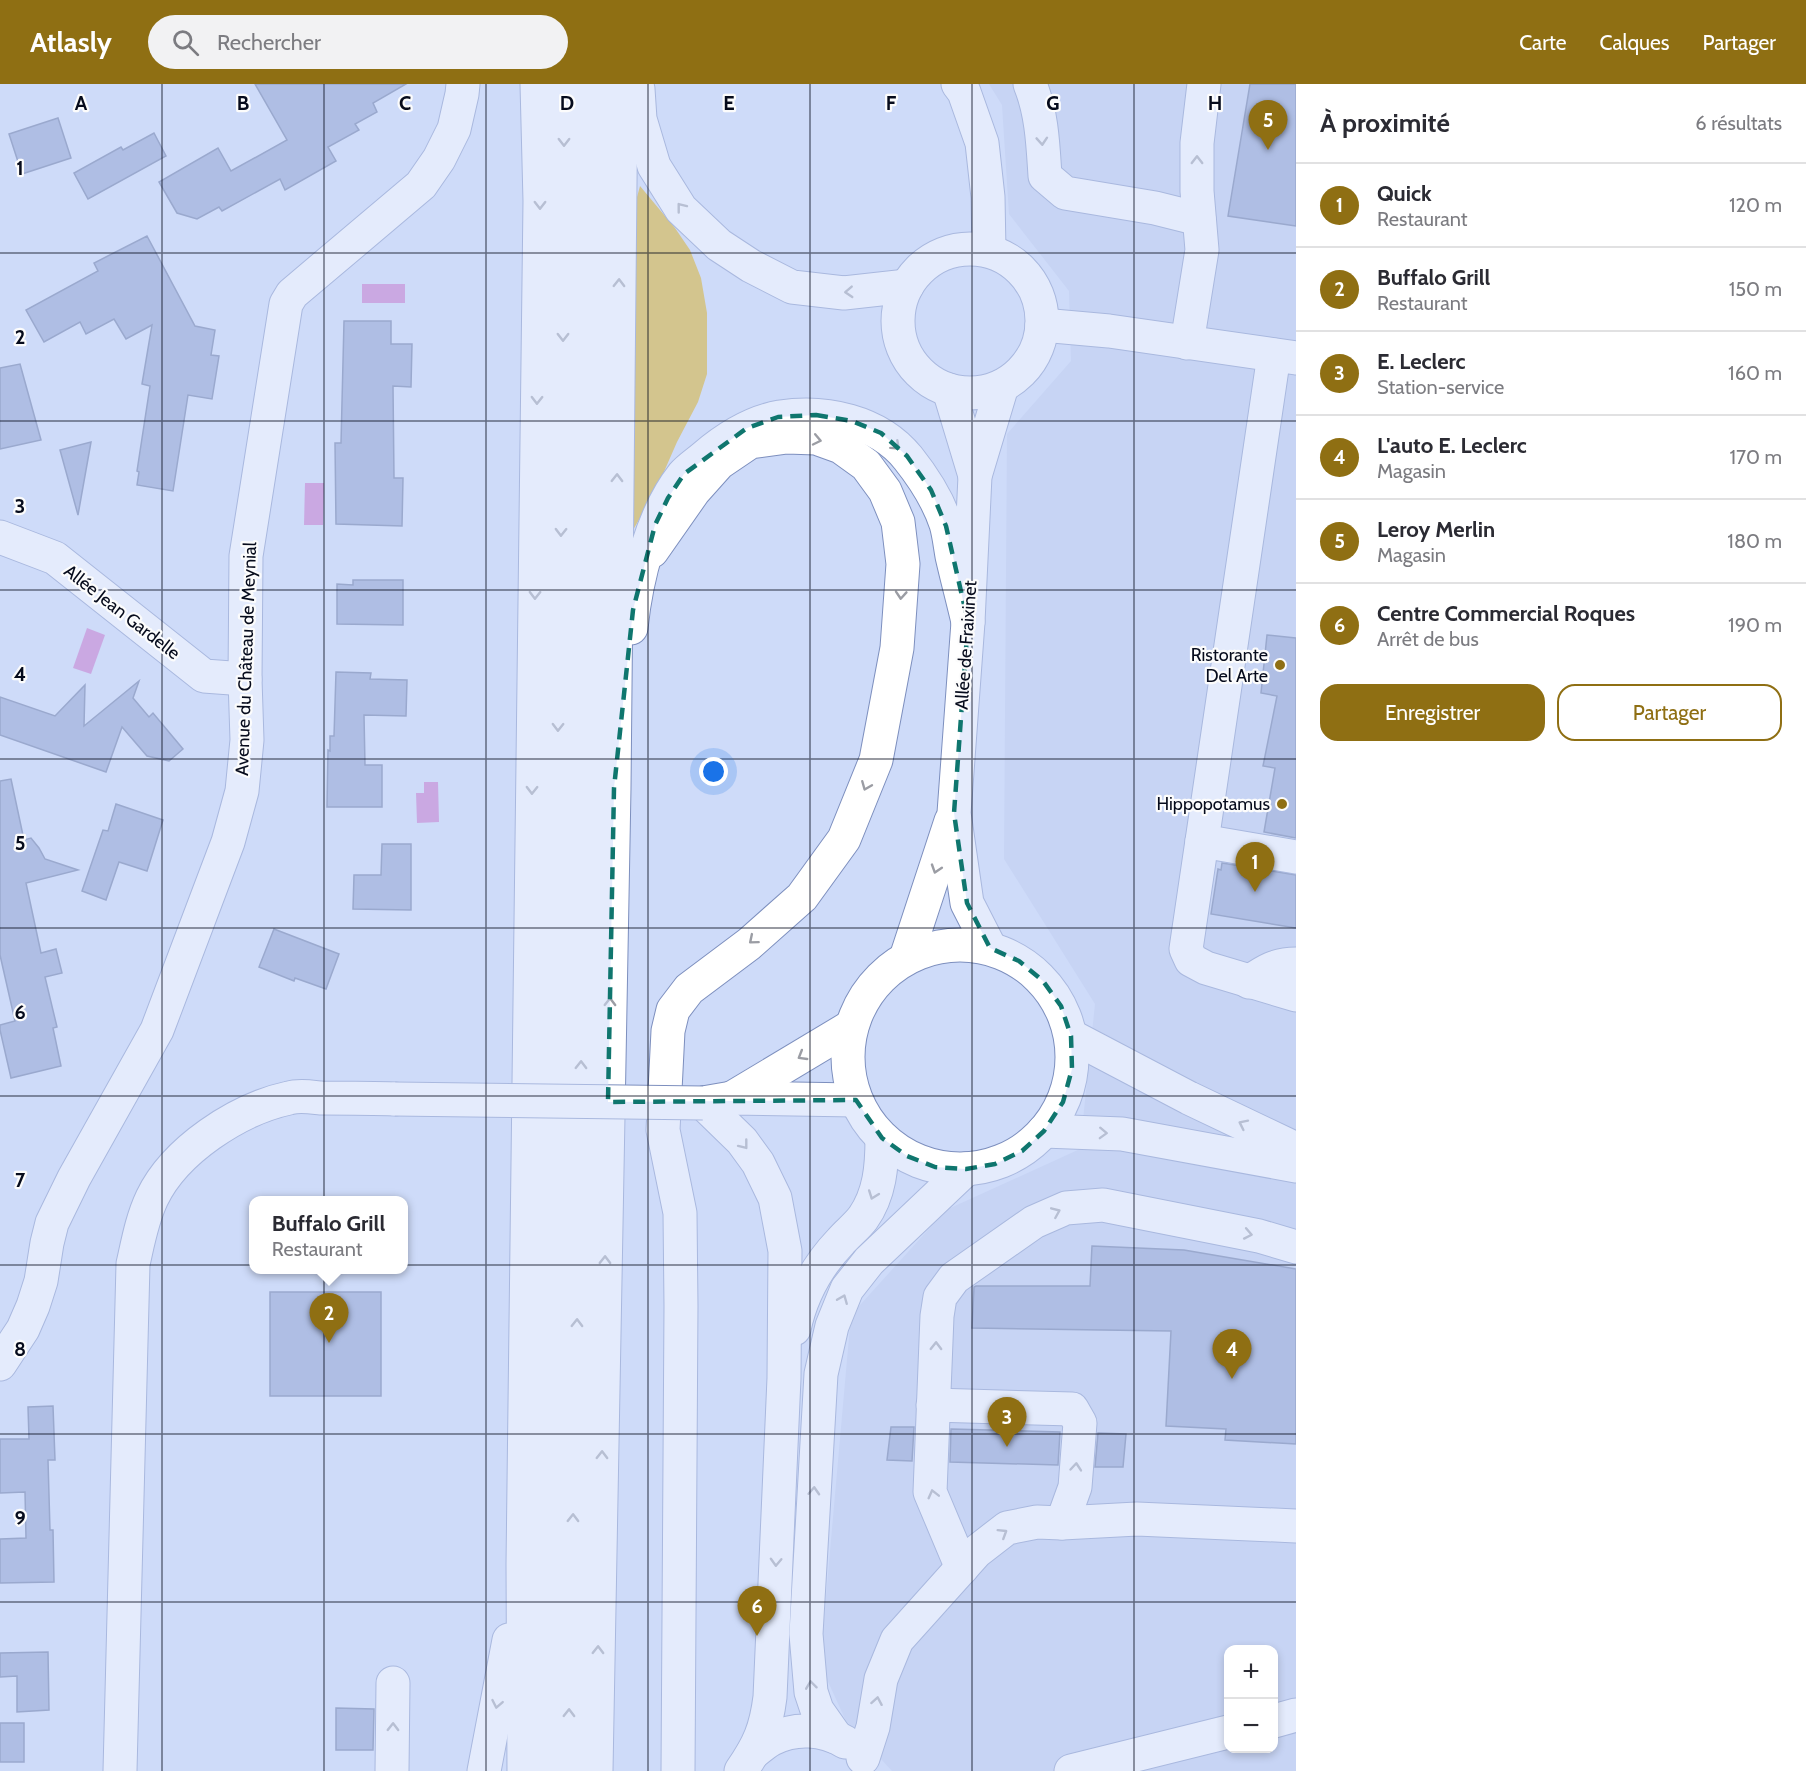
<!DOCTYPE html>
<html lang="fr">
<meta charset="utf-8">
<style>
:root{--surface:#fff;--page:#f2f2f3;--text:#2b2b33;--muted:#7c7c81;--line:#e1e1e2;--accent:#8f6f13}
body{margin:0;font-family:Cabin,sans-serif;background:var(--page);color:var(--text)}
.controls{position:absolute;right:18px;bottom:18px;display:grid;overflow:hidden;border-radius:12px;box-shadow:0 3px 9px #0003}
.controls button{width:54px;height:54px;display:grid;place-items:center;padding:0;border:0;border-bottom:2px solid var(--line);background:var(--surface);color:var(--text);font:30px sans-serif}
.you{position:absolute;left:714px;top:688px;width:21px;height:21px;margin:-15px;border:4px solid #fff;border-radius:50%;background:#1a73e8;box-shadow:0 0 0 9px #1a73e833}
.badge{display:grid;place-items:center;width:39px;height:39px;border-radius:50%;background:var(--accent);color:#fff;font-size:20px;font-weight:700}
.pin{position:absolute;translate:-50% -50px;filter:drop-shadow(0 2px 3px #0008)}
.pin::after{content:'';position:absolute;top:32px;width:21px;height:18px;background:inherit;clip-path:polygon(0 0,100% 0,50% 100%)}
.popup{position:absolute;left:249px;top:1112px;width:159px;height:78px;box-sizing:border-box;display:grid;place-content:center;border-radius:12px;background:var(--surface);filter:drop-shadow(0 2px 4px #0005);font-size:20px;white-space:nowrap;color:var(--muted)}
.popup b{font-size:22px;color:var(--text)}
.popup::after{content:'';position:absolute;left:50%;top:100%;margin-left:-12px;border:12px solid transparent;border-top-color:var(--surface)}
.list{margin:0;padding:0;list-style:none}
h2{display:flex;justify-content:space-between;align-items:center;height:78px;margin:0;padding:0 24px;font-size:26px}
h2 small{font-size:20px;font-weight:400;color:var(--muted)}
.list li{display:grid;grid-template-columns:39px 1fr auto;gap:18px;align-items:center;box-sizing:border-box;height:84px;padding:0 24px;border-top:2px solid var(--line)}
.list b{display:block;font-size:22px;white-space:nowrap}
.list p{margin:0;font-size:20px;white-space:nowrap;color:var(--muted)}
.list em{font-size:20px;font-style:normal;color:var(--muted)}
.actions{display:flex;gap:12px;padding:18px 24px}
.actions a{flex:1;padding:14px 0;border:2px solid var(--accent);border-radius:18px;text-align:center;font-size:21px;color:var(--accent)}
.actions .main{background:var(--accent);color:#fff}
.icon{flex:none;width:33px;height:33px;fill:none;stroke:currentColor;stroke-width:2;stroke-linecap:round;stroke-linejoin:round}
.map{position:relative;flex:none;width:1296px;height:1687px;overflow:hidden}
header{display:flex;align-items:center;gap:36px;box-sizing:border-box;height:84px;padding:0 30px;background:var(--accent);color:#fff}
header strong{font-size:28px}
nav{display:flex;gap:33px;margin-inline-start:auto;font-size:21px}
.search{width:420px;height:54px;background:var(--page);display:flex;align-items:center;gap:15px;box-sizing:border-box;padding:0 21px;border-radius:33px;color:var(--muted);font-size:22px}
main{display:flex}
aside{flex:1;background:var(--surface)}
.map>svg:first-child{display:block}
.built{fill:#becced;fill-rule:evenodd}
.green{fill:#daaa0c}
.water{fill:#c66cc6}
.building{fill:#899bca;stroke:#5c6d99;stroke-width:1.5}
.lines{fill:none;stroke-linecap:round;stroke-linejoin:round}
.minor-casing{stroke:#7d8fbe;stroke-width:35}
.major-casing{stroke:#7d8fbe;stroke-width:35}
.minor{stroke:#fff;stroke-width:33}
.major{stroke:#fff;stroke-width:33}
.minor-bridge-casing{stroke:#7d8fbe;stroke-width:35;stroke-linecap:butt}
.minor-bridge{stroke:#fff;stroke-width:33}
.oneway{stroke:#9b9da4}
.marked{fill:none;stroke:#0f766e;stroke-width:4.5;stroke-dasharray:12 8;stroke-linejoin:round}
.grid{fill:none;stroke:#060b1c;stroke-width:1.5;stroke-opacity:0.55}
.poi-dot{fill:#8f6f13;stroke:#fcfcfc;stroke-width:2}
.labels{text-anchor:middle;stroke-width:4.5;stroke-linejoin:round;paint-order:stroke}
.street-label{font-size:18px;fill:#060b1c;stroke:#fcfcfc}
.poi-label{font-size:18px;fill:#060b1c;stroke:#fcfcfc;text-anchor:end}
.grid-label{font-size:20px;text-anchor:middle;font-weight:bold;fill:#060b1c;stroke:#fcfcfc;stroke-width:4.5;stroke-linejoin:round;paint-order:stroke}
</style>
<header>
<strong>Atlasly</strong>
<div class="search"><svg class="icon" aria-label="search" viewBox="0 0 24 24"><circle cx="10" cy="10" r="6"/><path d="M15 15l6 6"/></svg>Rechercher</div>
<nav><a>Carte</a><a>Calques</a><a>Partager</a></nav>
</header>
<main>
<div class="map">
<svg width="1296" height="1687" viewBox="0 0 1296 1687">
<rect width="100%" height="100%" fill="#cedbf9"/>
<!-- built -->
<path class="built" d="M989 0H1296V1687H892L846 1637 820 1580 851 1231 946 1126 1080 1065 1095 920 1004 775 1007 350 1071 277 1069 207 1009 130 1002 21ZM1228 1566H1274V1664H1228Z"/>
<!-- green -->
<path class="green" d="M640 102 675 144 690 166 701 194 707 229V290L698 318 677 358 656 406 629 453 637 113Z"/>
<!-- water -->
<g class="water">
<rect x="362" y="200" width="43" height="19"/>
<path d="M305 399H324L323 441H304Z"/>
<path d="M87 544 105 551 91 590 73 584Z"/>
<path d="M424 698H438L439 738 417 739 416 709H424Z"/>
</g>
<!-- building -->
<g class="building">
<path d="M255 0H406L373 19 377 28 355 40 359 46 328 63 336 77 285 106 280 95 222 127 219 123 197 135 177 129 159 98 218 64 231 87 287 56Z"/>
<path d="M1250 0H1296V142L1228 132Z"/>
<path d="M58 34 71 74 22 90 9 50Z"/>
<path d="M154 49 166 72 88 115 74 89 121 63 123 66Z"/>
<path d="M147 152 195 242 215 246 211 271 219 272 212 315 188 311 173 407 137 401 139 388 137 387 150 302 142 300 152 241 126 255 114 235 86 250 80 238 44 258 26 226 98 187 94 179Z"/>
<path d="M344 237H391V260H412L411 303 393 302 394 394H403L402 442 336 440 335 359H341Z"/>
<path d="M20 280 41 356 0 365V284Z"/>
<path d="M91 358 78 431 60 366Z"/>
<path d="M353 496H403V541L337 540V500L353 501Z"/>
<path d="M1267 551 1296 554V754L1264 748 1275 684 1263 682 1277 612 1261 609Z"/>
<path d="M336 588 371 589 370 595 407 596 406 632 364 631 365 681H382V723H327L328 666 330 667V652H334Z"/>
<path d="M139 597 133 614 149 633 153 629 183 665 169 677 147 672 122 643 106 688 0 651V613L55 632 85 601 84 642Z"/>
<path d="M11 695 24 756 31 754 39 764 45 775 78 786 26 799 41 869 56 865 62 889 45 893 57 943 53 944 61 982 11 994 0 946V941L15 937 0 871V697Z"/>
<path d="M116 720 163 736 147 787 119 778 106 816 82 807 103 746 108 747Z"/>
<path d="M382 760H411V826L353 825 354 791H381Z"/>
<path d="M1222 779 1296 791V844L1211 830 1218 785 1221 786Z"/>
<path d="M274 845 339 870 326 905 295 894 294 897 259 883Z"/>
<path d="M1092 1162 1184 1166 1296 1185V1360L1225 1356 1226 1345 1166 1342 1171 1247 972 1244 974 1203 976 1202H1090Z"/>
<rect x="270" y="1208" width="111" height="104"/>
<path d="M53 1322 55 1376H48L50 1446H53L54 1498 0 1499V1455L26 1454 25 1408 0 1409V1355H29L28 1323Z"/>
<path d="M891 1343H914L912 1377 887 1376Z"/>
<path d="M951 1345 1060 1348 1058 1381 950 1378Z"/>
<path d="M1098 1349 1126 1350 1123 1383H1095Z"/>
<path d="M48 1568 49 1626 17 1628V1592L0 1593V1569Z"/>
<path d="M336 1624 374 1625 373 1666H336Z"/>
<rect x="0" y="1639" width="24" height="39"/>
</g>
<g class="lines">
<!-- minor casing -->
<g class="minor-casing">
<g id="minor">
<path d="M958 0 964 8 982 59 988 113 989 167"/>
<path d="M1030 0C1042 30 1043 61 1045 92L1065 109 1155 124 1199 135"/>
<circle cx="970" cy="237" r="72"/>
<path d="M1042 241 1109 247 1296 274"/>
<path d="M1187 259 1202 166 1197 107V59L1204 0"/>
<path d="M1274 271 1186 865 1191 876 1206 884 1296 911"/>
<path d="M949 306 975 392"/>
<path d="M0 453 55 474 204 592 245 595"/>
<path d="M652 467 694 407 719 379 750 358 787 353 816 354 841 363 866 381 885 407 898 438 903 480 897 564 876 676 844 755 802 813 749 860 689 905 673 926 668 947 663 1046 680 1129 681 1222 678 1687"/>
<path d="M1202 757 1296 773"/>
<circle cx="960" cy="973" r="112"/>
<path d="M990 864 967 819 954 729 968 538 975 392 1002 302"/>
<path d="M906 874 951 737"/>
<path d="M1249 898C1265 887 1276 880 1296 880"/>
<path d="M1071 952 1189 1014 1296 1065"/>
<path d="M732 1014 852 942"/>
<path d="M703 1019 742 1057 758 1079 775 1114 785 1167 784 1294 770 1613C766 1645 759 1661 741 1687"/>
<path d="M703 1019 732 1014 856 1016"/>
<path d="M1044 1047 1122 1050 1296 1082"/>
<path d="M794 1245C801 1212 817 1182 841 1157 848 1149 857 1142 863 1134 880 1110 882 1082 882 1054"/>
<path d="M0 1280 23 1245 33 1222 41 1197 47 1159 52 1139 74 1094 157 946 228 758 242 707 247 656 245 595 246 472 286 220 292 210 421 101 439 75 454 45 462 10 463 0"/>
<path d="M933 1321 1072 1325 1080 1339 1075 1403 1062 1439"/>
<path d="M962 1484 930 1408 937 1232 940 1213 954 1194 1034 1138 1066 1124 1103 1121 1259 1152 1296 1163"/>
<path d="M1274 1637 1296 1631"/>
<path d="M836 1653 817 1626 811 1608 806 1550 821 1290 832 1242 847 1205 869 1177 966 1085"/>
<path d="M753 1669C759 1664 766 1658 772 1655 796 1643 823 1645 845 1658"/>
<path d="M863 1674 873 1643 881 1595 897 1556 976 1468 1007 1444 1037 1438 1062 1439 1137 1435 1296 1442"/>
<path d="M120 1687 133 1180C138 1158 142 1135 152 1114 175 1066 238 1025 289 1014 299 1011 311 1013 321 1014 346 1014 371 1014 395 1015"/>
<path d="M392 1687 393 1599"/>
<path d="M544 1687 549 1151 562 392 565 0"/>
<path d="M568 1687 580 1062 586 567 589 0"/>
<path d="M1071 1687 1228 1648"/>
</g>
</g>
<!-- major casing -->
<g class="major-casing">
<g id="major">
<path d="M638 5 640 35 654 82 681 125 719 161 751 182 792 203 844 209 907 202"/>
<path d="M631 544C636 495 652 430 683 391 689 384 697 379 704 373 725 355 752 338 780 333 825 326 878 337 908 374 924 394 938 416 946 440 949 450 950 461 952 472 957 494 963 516 968 538"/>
<path d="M484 1687 509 1556"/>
<path d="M524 1687 523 1480 540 117 537 0"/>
<path d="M596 1687 614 704 621 0"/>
</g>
</g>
<!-- minor -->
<use href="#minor" class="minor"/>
<!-- major -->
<use href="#major" class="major"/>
<!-- minor-bridge casing -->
<g class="minor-bridge-casing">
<path id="minor-bridge" d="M395 1015 703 1019"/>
</g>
<!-- minor-bridge -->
<use href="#minor-bridge" class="minor-bridge"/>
</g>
<!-- one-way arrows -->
<defs><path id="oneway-chevron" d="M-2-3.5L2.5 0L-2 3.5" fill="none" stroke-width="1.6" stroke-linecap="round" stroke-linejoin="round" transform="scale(1.5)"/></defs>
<g class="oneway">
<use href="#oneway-chevron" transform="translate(1042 57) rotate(86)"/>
<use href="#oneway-chevron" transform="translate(564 58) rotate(90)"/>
<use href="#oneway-chevron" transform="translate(1197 76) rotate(-90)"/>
<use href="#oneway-chevron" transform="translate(540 121) rotate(90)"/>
<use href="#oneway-chevron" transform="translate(681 123) rotate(-128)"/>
<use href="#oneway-chevron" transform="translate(619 199) rotate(-89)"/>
<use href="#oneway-chevron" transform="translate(849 208) rotate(177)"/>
<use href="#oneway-chevron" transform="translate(563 253) rotate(90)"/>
<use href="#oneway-chevron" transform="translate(537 316) rotate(91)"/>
<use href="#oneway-chevron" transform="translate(817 356) rotate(12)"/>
<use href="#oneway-chevron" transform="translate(896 362) rotate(42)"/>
<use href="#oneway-chevron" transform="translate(617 394) rotate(-89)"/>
<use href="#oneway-chevron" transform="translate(561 448) rotate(91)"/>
<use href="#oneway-chevron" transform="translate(535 511) rotate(91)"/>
<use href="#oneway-chevron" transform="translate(901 511) rotate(94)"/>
<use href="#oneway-chevron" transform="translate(558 643) rotate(91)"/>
<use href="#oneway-chevron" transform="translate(866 702) rotate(112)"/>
<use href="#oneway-chevron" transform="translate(532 706) rotate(91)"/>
<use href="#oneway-chevron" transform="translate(936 785) rotate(108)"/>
<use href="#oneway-chevron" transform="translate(753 856) rotate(140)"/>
<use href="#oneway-chevron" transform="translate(610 918) rotate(-89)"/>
<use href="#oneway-chevron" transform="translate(802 972) rotate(149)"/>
<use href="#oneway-chevron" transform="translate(581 981) rotate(-89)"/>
<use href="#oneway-chevron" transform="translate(1243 1040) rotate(-154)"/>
<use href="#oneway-chevron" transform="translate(1103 1049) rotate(2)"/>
<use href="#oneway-chevron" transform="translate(744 1061) rotate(52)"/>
<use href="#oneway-chevron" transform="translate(873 1111) rotate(110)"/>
<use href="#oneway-chevron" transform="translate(1056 1128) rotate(-23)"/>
<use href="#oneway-chevron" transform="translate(1248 1150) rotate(11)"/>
<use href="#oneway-chevron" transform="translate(605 1176) rotate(-89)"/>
<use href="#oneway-chevron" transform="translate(843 1215) rotate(-68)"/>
<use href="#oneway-chevron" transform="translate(577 1239) rotate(-89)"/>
<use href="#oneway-chevron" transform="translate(936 1262) rotate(-89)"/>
<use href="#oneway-chevron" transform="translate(602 1371) rotate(-89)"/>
<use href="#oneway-chevron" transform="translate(1076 1383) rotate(-85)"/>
<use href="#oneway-chevron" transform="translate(814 1407) rotate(-87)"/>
<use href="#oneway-chevron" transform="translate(933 1410) rotate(-104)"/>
<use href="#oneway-chevron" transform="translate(573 1434) rotate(-89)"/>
<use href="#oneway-chevron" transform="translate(1003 1449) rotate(-32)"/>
<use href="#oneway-chevron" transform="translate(776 1478) rotate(92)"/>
<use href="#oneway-chevron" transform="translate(598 1566) rotate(-89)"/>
<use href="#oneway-chevron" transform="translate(811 1601) rotate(-97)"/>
<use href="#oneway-chevron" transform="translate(877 1617) rotate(-80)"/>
<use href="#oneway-chevron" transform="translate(497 1620) rotate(101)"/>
<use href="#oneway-chevron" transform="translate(569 1629) rotate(-89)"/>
<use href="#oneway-chevron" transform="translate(393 1643) rotate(-89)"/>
</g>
<!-- marked area -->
<path d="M0 0H1296V1687H0ZM816 331 852 337 881 349 907 372 931 406 946 442 968 538 954 729 967 819 990 864 1019 877 1043 897 1061 922 1071 952 1072 985 1063 1018 1044 1047 1022 1067 995 1080 966 1085 935 1083 907 1072 882 1054 856 1016 608 1018 614 704 633 526 655 441 668 414 684 390 747 344 778 333Z" fill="#cedbf9" fill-opacity=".55" fill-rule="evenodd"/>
<path class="marked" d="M816 331 852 337 881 349 907 372 931 406 946 442 968 538 954 729 967 819 990 864 1019 877 1043 897 1061 922 1071 952 1072 985 1063 1018 1044 1047 1022 1067 995 1080 966 1085 935 1083 907 1072 882 1054 856 1016 608 1018 614 704 633 526 655 441 668 414 684 390 747 344 778 333Z"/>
<!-- grid -->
<path class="grid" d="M162 0V1687M324 0V1687M486 0V1687M648 0V1687M810 0V1687M972 0V1687M1134 0V1687M0 169H1296M0 337H1296M0 506H1296M0 675H1296M0 844H1296M0 1012H1296M0 1181H1296M0 1350H1296M0 1518H1296"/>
<!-- markers -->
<g class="poi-dot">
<circle cx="1280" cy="581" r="6"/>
<circle cx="1282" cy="720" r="6"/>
</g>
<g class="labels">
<!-- street labels -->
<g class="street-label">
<text transform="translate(122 528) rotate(38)" y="6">Allée Jean Gardelle</text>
<text transform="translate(966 561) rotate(-86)" y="6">Allée de Fraixinet</text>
<text transform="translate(246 575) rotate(-88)" y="6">Avenue du Château de Meynial</text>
</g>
<!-- poi labels -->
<g class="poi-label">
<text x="1268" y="577">Ristorante<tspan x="1268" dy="21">Del Arte</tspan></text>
<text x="1270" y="726">Hippopotamus</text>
</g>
</g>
<g class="grid-label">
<text x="81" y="26">A</text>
<text x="243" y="26">B</text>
<text x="405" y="26">C</text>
<text x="567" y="26">D</text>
<text x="729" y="26">E</text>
<text x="891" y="26">F</text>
<text x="1053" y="26">G</text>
<text x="1215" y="26">H</text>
<text x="20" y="91">1</text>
<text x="20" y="260">2</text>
<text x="20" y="429">3</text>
<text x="20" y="597">4</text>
<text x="20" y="766">5</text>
<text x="20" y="935">6</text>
<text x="20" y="1103">7</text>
<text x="20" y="1272">8</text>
<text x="20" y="1441">9</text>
</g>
</svg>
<div class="controls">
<button>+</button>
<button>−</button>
</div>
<div class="you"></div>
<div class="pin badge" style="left:1255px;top:808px">1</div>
<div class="pin badge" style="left:329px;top:1259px">2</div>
<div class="popup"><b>Buffalo Grill</b>Restaurant</div>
<div class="pin badge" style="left:1007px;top:1363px">3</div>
<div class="pin badge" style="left:1232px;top:1295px">4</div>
<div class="pin badge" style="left:1268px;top:66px">5</div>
<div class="pin badge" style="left:757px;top:1552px">6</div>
</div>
<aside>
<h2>À proximité<small>6 résultats</small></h2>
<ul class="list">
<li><span class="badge">1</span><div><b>Quick</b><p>Restaurant</p></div><em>120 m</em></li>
<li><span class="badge">2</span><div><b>Buffalo Grill</b><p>Restaurant</p></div><em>150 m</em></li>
<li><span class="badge">3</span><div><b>E. Leclerc</b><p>Station-service</p></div><em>160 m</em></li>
<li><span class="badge">4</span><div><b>L'auto E. Leclerc</b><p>Magasin</p></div><em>170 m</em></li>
<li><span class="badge">5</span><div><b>Leroy Merlin</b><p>Magasin</p></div><em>180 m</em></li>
<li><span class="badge">6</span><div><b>Centre Commercial Roques</b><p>Arrêt de bus</p></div><em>190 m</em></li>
</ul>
<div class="actions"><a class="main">Enregistrer</a><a>Partager</a></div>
</aside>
</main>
